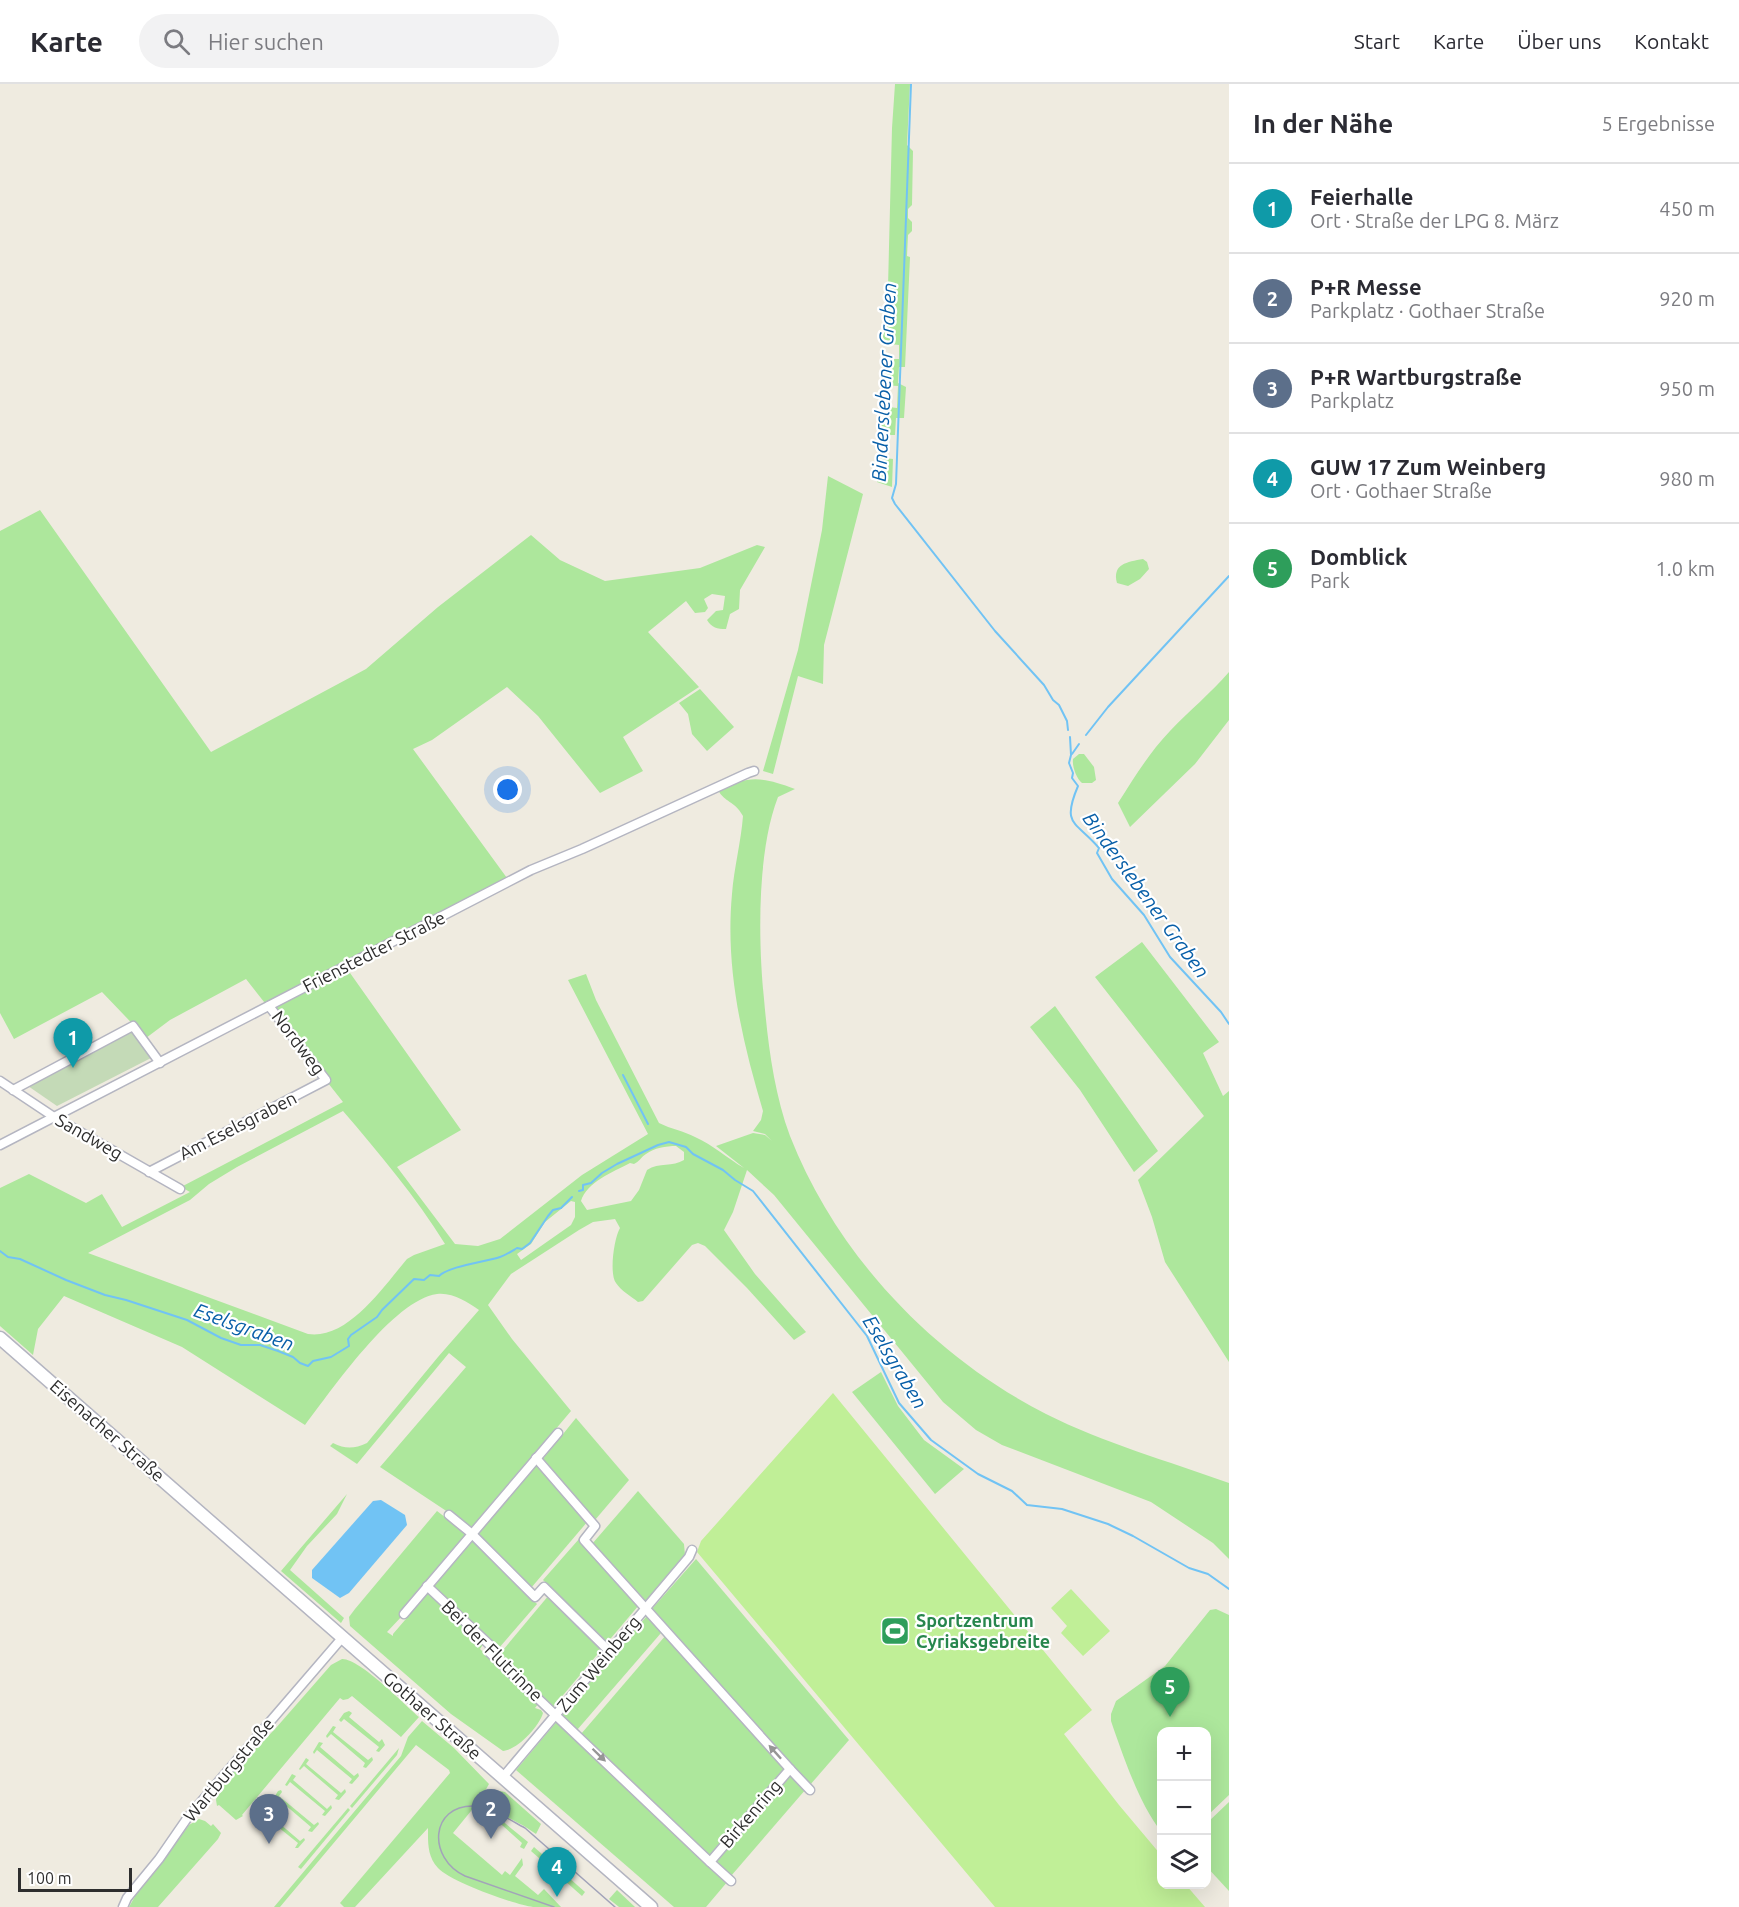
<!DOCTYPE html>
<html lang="de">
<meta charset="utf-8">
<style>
:root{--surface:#fff;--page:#f2f2f3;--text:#2b2b33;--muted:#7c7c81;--line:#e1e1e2;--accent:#2563eb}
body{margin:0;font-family:Ubuntu,sans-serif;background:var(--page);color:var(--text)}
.controls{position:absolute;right:18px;bottom:18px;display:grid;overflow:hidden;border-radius:12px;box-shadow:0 6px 24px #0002}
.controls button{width:54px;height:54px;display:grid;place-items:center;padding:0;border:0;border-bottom:2px solid var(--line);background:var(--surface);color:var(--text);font:30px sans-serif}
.scale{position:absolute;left:18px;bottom:15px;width:114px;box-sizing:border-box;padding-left:6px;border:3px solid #2e2e2e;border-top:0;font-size:16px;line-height:21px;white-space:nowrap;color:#2e2e2e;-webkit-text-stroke:4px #fff;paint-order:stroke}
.you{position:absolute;left:508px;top:706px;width:21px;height:21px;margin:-15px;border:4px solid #fff;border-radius:50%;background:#1a73e8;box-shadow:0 0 0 9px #1a73e833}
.badge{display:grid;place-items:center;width:39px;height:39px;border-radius:50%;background:var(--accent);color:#fff;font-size:20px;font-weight:700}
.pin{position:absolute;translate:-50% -50px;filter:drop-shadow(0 2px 3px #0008)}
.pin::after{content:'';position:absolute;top:32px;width:21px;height:18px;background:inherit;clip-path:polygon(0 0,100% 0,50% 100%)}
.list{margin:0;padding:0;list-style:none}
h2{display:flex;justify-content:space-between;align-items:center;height:78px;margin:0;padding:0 24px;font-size:26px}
h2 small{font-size:20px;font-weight:400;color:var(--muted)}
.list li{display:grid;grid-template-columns:39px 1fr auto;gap:18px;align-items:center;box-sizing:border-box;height:90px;padding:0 24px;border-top:2px solid var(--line)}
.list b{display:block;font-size:22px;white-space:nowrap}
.list p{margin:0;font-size:20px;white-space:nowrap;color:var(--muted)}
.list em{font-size:20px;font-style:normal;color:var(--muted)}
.icon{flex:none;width:33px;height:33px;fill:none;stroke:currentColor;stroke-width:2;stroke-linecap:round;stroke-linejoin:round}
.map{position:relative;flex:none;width:1229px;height:1823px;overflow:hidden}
header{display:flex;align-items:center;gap:36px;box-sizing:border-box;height:84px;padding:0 30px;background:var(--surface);border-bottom:2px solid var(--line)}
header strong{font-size:28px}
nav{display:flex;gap:33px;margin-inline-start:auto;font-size:21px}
.search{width:420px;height:54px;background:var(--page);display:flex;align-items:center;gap:15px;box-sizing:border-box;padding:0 21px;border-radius:33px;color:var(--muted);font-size:22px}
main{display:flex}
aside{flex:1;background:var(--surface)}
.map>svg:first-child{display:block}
.green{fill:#ade79c;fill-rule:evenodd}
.cemetery{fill:#c4dab7}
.pitch{fill:#c0ef97}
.water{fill:#71c3f4}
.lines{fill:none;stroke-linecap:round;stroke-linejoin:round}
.stream{stroke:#71c3f4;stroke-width:2}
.minor-casing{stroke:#b4b5c1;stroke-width:11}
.secondary-casing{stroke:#b4b5c1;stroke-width:15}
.minor{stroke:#fff;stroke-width:8}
.secondary{stroke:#fff;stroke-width:12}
.tram{stroke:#a2a3b9;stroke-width:1.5}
.oneway{fill:#969696}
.labels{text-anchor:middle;stroke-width:4.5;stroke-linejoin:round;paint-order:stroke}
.street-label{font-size:18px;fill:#2e2e2e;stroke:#fff}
.leisure-label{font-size:18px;font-weight:bold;fill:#27864d;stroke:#fff;text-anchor:start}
.water-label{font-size:20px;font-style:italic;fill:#085fa8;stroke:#fff}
</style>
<header>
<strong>Karte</strong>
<div class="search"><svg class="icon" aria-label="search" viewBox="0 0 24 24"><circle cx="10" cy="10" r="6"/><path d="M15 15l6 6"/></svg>Hier suchen</div>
<nav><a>Start</a><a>Karte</a><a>Über uns</a><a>Kontakt</a></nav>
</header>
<main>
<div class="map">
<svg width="1229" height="1823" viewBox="0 0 1229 1823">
<rect width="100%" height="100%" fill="#efebe0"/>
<!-- green -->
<g class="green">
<path d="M895 0H910L907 61 913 67 912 121 908 125V134L912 138V147L908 151 907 172 910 173 905 283H899L898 299 906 303 904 334H896L895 351H880L881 322 897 324 898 302 881 301 883 275H899V261L882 259 888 203 892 44Z"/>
<path d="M877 373 893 375 892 403 877 398Z"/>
<path d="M828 392 863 410 824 561 823 600 798 592 773 690 763 687 798 566 822 446Z"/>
<path d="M40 426 211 668 366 585 438 523 531 451 560 476 605 497 700 484 757 461 765 463 740 506 739 525 730 530 726 545C717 545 712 544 707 536L716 527 723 526 725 512 712 510 704 515 708 524 705 528 695 529 686 517 648 548 699 603 623 653 643 687 600 709 538 632 507 603 432 656 413 665 507 794 343 879 461 1046 397 1083 455 1160 478 1162 500 1155 582 1091 648 1050 568 896 586 890 596 916 659 1039C671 1045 684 1047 695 1053 713 1061 727 1074 744 1084L716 1062 753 1049 765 1051 772 1057 765 1050 753 1047 761 1036 763 1027C742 956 725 885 732 810 734 784 741 758 743 732 734 716 725 719 718 706 749 691 763 693 795 705L778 713C757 767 758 857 764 915 768 960 774 1009 790 1052 837 1172 933 1272 1046 1330 1104 1359 1168 1377 1229 1399V1475L1213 1459 1151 1418 1002 1361 976 1346 943 1318 774 1111 747 1086 733 1128 724 1146 755 1190 806 1248 794 1256 747 1204 705 1162 698 1159 692 1161 643 1217 638 1218C631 1212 621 1207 616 1199 609 1190 614 1154 620 1144L615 1135 593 1138 579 1146 511 1190 488 1221 512 1255 571 1327 472 1444 380 1383 466 1283 449 1269 357 1380 330 1362 333 1359C345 1365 354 1365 367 1359L438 1273 479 1226C468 1218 452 1208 437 1210 393 1216 332 1306 305 1341L182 1263 64 1212 38 1245 33 1271 0 1242V1104L29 1090 86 1119 102 1110 122 1143 190 1108 181 1103 343 1018 246 895 170 936 146 954 102 908 14 955 0 929V447ZM343 1027C379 1069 416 1113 445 1160L414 1171 407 1175C384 1202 348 1256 308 1250L88 1169 190 1116 209 1100 237 1083ZM676 1062 684 1068V1076C673 1083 659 1078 647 1086L639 1106 631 1117 587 1126 581 1117C587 1098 613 1088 630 1079L634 1080C639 1078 641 1073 646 1070 654 1064 666 1062 676 1062ZM571 1117 575 1118V1133L571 1141 521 1176 517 1170 531 1160 545 1138Z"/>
<path d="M1143 475 1147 478 1149 485 1140 495 1128 502 1117 499C1112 480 1127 478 1143 475Z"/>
<path d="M1229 588V636L1195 680 1130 743 1118 719C1134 694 1149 669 1170 647 1189 627 1211 609 1229 588Z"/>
<path d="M700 605 734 643 707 667 692 650 688 630 679 619Z"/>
<path d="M1079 670H1084L1094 683 1096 696 1092 699H1082C1076 694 1072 682 1073 675Z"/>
<path d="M1142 858 1219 958 1203 969 1223 1012 1229 1007V1278L1165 1178 1152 1133 1138 1096 1204 1032 1095 893Z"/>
<path d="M1055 922 1158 1067 1134 1088 1080 1006 1030 943Z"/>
<path d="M881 1288 898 1322 924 1356 964 1385 935 1410 852 1308Z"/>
<path d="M576 1334 629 1396 595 1436 542 1376Z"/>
<path d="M536 1381 588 1437 531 1504 479 1453 478 1450Z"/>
<path d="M638 1407 684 1460 685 1471 645 1518 592 1460Z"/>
<path d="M347 1410 337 1430 307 1462 290 1486 344 1534 341 1539 281 1487Z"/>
<path d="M437 1427 467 1450 403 1531 387 1548 393 1552V1550L429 1508 484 1559 480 1565 539 1619 535 1624 541 1626 543 1629C539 1643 517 1666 503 1667L451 1630 350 1542 349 1533 355 1525Z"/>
<path d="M579 1455 639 1521 606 1560 543 1496Z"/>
<path d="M472 1458H475L537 1520 499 1564 436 1505 434 1502Z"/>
<path d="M696 1475 849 1656 810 1701 651 1526Z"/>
<path d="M549 1511 602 1565 553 1623 498 1572Z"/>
<path d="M1216 1525 1229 1531V1711L1207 1732 1206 1648H1162L1161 1747C1140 1722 1122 1669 1111 1637V1630L1116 1617 1165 1582 1210 1526Z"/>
<path d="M649 1532 661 1549 577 1646 562 1631 646 1533Z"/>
<path d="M666 1551 785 1685 713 1770H708L581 1650Z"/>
<path d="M342 1575C359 1574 404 1620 419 1633L401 1653 352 1612 348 1615 343 1616 340 1614 242 1731 243 1732 236 1736 219 1721 217 1722 216 1716 218 1708 234 1687 275 1645 331 1581Z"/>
<path d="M349 1627 352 1629 349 1633 379 1658 382 1655 385 1661 379 1668 376 1667 379 1663 344 1635 341 1638 339 1636 344 1629Z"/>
<path d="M558 1636 728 1797 706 1823H674L516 1686Z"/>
<path d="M422 1637 454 1664 489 1700 480 1716 453 1749 502 1791 505 1787 510 1791 522 1774 523 1781 515 1792 538 1811 544 1805 561 1823C552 1823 542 1823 533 1823 515 1821 449 1797 438 1784 427 1772 428 1758 428 1744L355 1823H344L340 1819 450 1689 449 1686 416 1661 280 1823H274L401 1672 408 1653Z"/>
<path d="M333 1642 336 1643 333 1648 368 1676 372 1673 373 1676 366 1684 363 1683 365 1679 331 1650 327 1654 326 1652Z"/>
<path d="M319 1658 323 1659 320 1663 354 1692 358 1689 359 1692 352 1700 349 1699 352 1695 317 1666 314 1670 313 1668Z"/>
<path d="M399 1664 397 1671 352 1724 350 1722Z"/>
<path d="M306 1674 309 1676 306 1680 341 1709 345 1705 346 1708 339 1716 335 1715 338 1711 304 1682 300 1686 299 1685Z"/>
<path d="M292 1690 296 1692 293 1696 327 1725 331 1721 332 1724 325 1732 322 1731 325 1727 290 1698 287 1702 285 1701Z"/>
<path d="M790 1690 806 1705 731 1792 717 1778V1774Z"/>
<path d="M281 1706 282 1708 279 1712 314 1741 318 1738 319 1740 312 1748 308 1747 311 1743 277 1714 273 1718 272 1717 278 1707Z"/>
<path d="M500 1707 505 1708 541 1740 536 1750 524 1742 486 1722Z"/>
<path d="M1229 1718V1807L1206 1782 1207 1739Z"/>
<path d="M265 1723 269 1724 266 1728 300 1757 304 1754 305 1756 298 1764H295L298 1759 263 1731 260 1734 258 1733Z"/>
<path d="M348 1724 350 1726 301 1785 298 1783Z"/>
<path d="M485 1727 495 1731 528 1758 524 1765 520 1763 522 1759 493 1733 489 1736Z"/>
<path d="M199 1735 205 1737 211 1742 213 1740 221 1749 218 1755 158 1823H129L138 1807 154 1789 189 1741Z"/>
<path d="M534 1763 585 1808 582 1812 531 1767Z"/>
<path d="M617 1806 635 1823H619L609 1815Z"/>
</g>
<!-- cemetery -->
<path class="cemetery" d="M132 947 151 974 57 1022 28 1002Z"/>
<!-- pitch -->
<g class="pitch">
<path d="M833 1309 1092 1626 1064 1650 1119 1721 1161 1771 1162 1800 1186 1801 1205 1823H995L697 1468 701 1457Z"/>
<path d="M1071 1505 1110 1547 1083 1572 1061 1549 1067 1542 1051 1524Z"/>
</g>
<!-- water -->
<path class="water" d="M381 1416 405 1431 407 1441 349 1509 340 1514 312 1494V1486L373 1417Z"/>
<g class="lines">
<!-- stream -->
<g class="stream">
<path d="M911 0 896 400 892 414 895 420 995 547 1044 601 1053 616 1059 621 1067 637 1068 646"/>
<path d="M1086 651 1108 623 1229 492"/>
<path d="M1070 653 1071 671 1069 679 1073 689 1072 694 1078 702C1061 742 1076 737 1099 764L1097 769 1112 795 1144 831 1170 873 1221 928 1229 940"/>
<path d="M1072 670 1079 660"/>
<path d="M623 991 648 1040"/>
<path d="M579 1107 583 1106V1101L591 1099 602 1089 617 1080 658 1061 669 1058 686 1063 693 1070 723 1086 735 1096 753 1107 867 1252 899 1319 931 1356 978 1390 1012 1407 1027 1421 1062 1425 1108 1440 1133 1452 1189 1484 1208 1490 1229 1505"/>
<path d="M0 1167 8 1173 20 1175 66 1196 105 1211 126 1216 187 1236 221 1254 241 1261H260L278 1267 293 1273 300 1279 308 1282 313 1277 331 1273 349 1262 348 1255 351 1251 377 1233 382 1226 414 1195 424 1196 430 1191 439 1192C449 1182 485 1178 500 1173 506 1171 512 1167 517 1164L522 1165 530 1159 548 1132 553 1126 561 1124 572 1113"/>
</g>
<!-- minor casing -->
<g class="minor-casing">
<g id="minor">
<path d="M0 997 54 1033 180 1105"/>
<path d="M13 1006 133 942 160 979"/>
<path d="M0 1061 531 786 582 765 748 689 754 687"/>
<path d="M149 1088 326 996 269 922"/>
<path d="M449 1431 471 1449 535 1513 544 1503 609 1567"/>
<path d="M427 1502 493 1564 489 1568 710 1778 790 1685 584 1456 595 1442 536 1374"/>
<path d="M404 1530 558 1349"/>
<path d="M790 1685 810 1706"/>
<path d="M503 1693 689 1473 692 1466"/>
<path d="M710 1778 731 1797"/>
<path d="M123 1823 127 1814 159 1775 188 1733 342 1554"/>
</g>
</g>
<!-- secondary casing -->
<g class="secondary-casing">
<path id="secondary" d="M0 1254 651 1823"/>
</g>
<!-- minor -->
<use href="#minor" class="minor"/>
<!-- secondary -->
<use href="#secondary" class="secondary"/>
<!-- tram -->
<path class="tram" d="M554 1823 465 1792C427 1774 430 1721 474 1722 491 1723 510 1736 525 1744L615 1823"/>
</g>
<!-- one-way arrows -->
<defs><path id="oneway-solid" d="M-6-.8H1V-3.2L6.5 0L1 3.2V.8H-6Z" transform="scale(1.5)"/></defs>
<g class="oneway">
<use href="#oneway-solid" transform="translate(775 1668) rotate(-132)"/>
<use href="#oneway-solid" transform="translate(599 1671) rotate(44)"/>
</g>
<!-- icons -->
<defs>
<g id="stadium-square" transform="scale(1.5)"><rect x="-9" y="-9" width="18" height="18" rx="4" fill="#2e9e5b" stroke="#fff"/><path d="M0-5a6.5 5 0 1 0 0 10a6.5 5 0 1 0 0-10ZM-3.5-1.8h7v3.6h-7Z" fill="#fff"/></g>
</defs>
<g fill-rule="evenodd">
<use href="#stadium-square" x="895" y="1547"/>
</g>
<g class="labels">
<!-- street labels -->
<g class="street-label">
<text transform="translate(374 868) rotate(-27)" y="6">Frienstedter Straße</text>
<text transform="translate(298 959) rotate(53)" y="6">Nordweg</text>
<text transform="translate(238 1042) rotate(-27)" y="6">Am Eselsgraben</text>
<text transform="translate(89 1053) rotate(30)" y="6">Sandweg</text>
<text transform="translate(107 1347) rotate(41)" y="6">Eisenacher Straße</text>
<text transform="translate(492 1567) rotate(45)" y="6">Bei der Flutrinne</text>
<text transform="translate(599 1580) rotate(-50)" y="6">Zum Weinberg</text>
<text transform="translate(432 1632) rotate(41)" y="6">Gothaer Straße</text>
<text transform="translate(229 1686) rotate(-50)" y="6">Wartburgstraße</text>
<text transform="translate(751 1730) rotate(-49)" y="6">Birkenring</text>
</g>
<!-- leisure labels -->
<g class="leisure-label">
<text x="916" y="1543">Sportzentrum<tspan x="916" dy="21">Cyriaksgebreite</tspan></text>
</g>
<!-- water labels -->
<g class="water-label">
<text transform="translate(884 298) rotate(-87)" y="7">Binderslebener Graben</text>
<text transform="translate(1146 811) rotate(54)" y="7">Binderslebener Graben</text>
<text transform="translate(244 1243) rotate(20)" y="7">Eselsgraben</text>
<text transform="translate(895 1278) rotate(59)" y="7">Eselsgraben</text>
</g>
</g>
</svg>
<div class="controls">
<button>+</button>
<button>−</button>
<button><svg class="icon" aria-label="layers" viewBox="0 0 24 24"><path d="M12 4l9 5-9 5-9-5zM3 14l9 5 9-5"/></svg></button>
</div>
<div class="scale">100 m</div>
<div class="you"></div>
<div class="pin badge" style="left:73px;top:984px;background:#0f9aa8">1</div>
<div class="pin badge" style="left:491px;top:1755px;background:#5c6f8a">2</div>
<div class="pin badge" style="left:269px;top:1760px;background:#5c6f8a">3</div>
<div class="pin badge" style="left:557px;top:1813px;background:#0f9aa8">4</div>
<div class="pin badge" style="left:1170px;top:1633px;background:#2e9e5b">5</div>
</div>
<aside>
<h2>In der Nähe<small>5 Ergebnisse</small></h2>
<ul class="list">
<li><span class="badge" style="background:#0f9aa8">1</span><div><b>Feierhalle</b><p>Ort · Straße der LPG 8. März</p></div><em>450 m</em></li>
<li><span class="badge" style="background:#5c6f8a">2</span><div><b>P+R Messe</b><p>Parkplatz · Gothaer Straße</p></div><em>920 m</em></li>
<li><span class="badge" style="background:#5c6f8a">3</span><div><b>P+R Wartburgstraße</b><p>Parkplatz</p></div><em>950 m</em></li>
<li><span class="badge" style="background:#0f9aa8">4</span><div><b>GUW 17 Zum Weinberg</b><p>Ort · Gothaer Straße</p></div><em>980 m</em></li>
<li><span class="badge" style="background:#2e9e5b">5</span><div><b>Domblick</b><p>Park</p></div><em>1.0 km</em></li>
</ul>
</aside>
</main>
